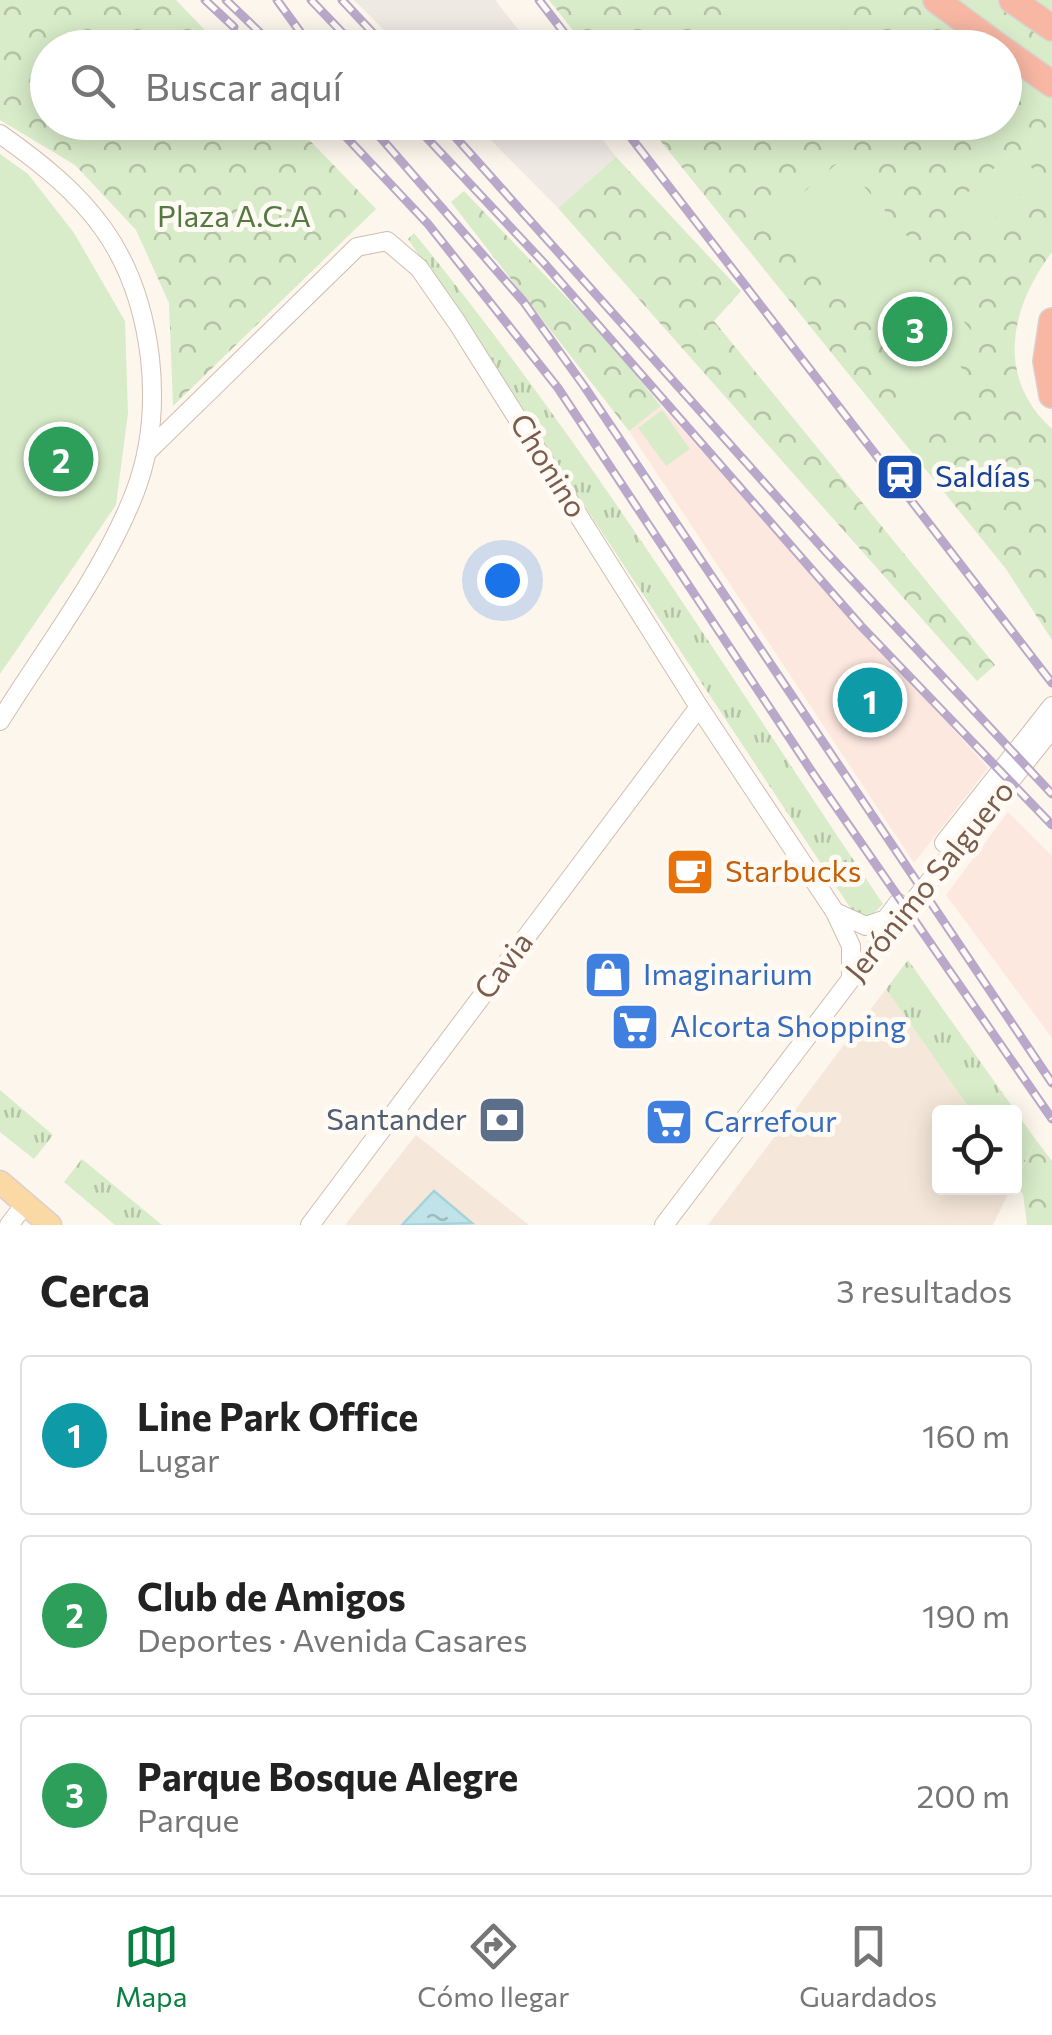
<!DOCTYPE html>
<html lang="es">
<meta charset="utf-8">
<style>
:root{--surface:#fff;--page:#f2f2f2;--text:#222;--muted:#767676;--line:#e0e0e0;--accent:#0b8043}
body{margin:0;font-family:Commissioner,sans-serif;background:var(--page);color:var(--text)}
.controls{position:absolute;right:30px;bottom:30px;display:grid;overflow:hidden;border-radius:10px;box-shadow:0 5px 25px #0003}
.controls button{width:90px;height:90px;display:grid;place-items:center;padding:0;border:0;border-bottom:2px solid var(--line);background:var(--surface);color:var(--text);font:50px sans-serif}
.you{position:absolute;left:502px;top:580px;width:35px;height:35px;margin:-25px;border:8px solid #fff;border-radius:50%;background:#1a73e8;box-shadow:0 0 0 15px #1a73e833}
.badge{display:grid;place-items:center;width:65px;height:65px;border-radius:50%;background:var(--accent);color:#fff;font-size:32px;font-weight:700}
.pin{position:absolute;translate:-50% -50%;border:5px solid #fff;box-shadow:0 2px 10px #0006}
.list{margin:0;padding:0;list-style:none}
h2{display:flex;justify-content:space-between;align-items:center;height:130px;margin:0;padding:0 40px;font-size:42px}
h2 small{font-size:32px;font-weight:400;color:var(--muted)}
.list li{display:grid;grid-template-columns:65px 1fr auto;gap:30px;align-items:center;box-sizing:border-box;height:160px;margin:0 20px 20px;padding:0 20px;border:2px solid var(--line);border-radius:10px}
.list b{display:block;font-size:38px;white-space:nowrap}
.list p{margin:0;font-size:32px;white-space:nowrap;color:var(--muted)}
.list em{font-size:32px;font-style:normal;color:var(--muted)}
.icon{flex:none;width:55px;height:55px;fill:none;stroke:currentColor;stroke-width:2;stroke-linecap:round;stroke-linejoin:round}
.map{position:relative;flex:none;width:1052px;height:1225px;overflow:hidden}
.search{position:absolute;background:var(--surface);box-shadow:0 5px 25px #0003;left:30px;right:30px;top:30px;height:110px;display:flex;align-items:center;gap:25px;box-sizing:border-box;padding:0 35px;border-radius:55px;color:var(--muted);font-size:38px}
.sheet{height:670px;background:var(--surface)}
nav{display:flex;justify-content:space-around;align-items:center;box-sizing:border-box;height:140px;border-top:2px solid var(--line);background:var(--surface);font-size:28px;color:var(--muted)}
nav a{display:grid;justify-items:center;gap:5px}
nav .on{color:var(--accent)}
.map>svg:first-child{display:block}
.residential{fill:#f5e8da}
.commercial{fill:#fde8e0}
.industrial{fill:#efe9e4}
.grass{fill:url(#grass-tufts)}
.forest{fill:url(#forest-crowns)}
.garden{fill:#d8ecc9}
.water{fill:url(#water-ripples);stroke:#a5d3da;stroke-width:2.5}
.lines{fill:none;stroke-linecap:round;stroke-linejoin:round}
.minor-casing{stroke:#d1beb0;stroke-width:20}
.major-casing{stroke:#dad1cd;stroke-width:25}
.highway-casing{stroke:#dad1cd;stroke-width:28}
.minor{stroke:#fff;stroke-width:18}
.major{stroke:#fbd9a5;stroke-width:22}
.highway{stroke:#f7b7a3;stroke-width:25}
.rail-casing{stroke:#b9a8c9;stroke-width:9}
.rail{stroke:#fffaf3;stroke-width:5;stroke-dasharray:15;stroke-linecap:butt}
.labels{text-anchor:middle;stroke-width:10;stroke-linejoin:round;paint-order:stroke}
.park-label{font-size:30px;fill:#537a41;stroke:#fffaf3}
.street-label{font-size:30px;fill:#7a5c4d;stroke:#fffaf3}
.transit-label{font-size:30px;fill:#164399;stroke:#fffaf3;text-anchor:start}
.food-label{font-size:30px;fill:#c56008;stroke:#fffaf3;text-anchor:start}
.shop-label{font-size:30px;fill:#366cbe;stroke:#fffaf3;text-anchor:start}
.service-label{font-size:30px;fill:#4e5e75;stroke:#fffaf3;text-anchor:end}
</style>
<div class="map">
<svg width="1052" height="1225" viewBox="0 0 1052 1225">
<defs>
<pattern id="grass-tufts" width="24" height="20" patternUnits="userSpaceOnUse" patternTransform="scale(2.5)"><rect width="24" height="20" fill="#d8ecc9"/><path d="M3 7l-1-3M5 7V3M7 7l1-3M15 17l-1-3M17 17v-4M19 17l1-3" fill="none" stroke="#b4c2a5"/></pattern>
<pattern id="forest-crowns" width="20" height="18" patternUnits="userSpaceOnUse" patternTransform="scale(2.5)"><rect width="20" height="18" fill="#d8ecc9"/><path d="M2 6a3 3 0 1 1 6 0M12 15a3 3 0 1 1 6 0" fill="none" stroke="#b4c2a5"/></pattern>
<pattern id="water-ripples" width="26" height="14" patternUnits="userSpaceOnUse" patternTransform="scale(2.5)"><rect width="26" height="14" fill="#bfe3e8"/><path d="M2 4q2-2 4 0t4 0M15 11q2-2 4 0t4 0" fill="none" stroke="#a0bbbe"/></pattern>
</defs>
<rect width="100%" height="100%" fill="#fdf6ec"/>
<!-- residential -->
<g class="residential">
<path d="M886 989 972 1112H940V1188H1011L993 1225H708Z"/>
<path d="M416 1135 529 1225H345Z"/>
</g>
<!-- commercial -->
<g class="commercial">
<path d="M661 406 988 768 914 863 629 431Z"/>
<path d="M1008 812 1052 856V1038L946 895Z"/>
</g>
<!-- industrial -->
<g class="industrial">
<path d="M354 0H495L532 47H401Z"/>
<path d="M474 123H590L616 157 558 208Z"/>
</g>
<!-- grass -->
<g class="grass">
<path d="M414 233C587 444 731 679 883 904L868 919 853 912 408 239Z"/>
<path d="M908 960 1036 1140 1017 1177 1014 1112H972L886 989Z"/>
<path d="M0 1090 53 1135 34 1159 0 1132Z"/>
<path d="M82 1159 162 1225H115L64 1182Z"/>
</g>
<!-- forest -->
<g class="forest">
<path d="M0 0H176L221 47 48 48V122L293 123 376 209 173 406 169 303 136 230 75 165 0 120Z"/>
<path d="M549 0H1052V252C1010 308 995 377 1052 429V640L1006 569 646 123 1004 122V48L586 47Z"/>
<path d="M616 157 741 291 714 321 995 665 977 681 558 208Z"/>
<path d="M464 191 609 342 661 406 629 431 451 202Z"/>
<path d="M1036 1140 1052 1161V1225H1027L1023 1194 1015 1183Z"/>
</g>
<!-- garden -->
<g class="garden">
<path d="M752 0H838L854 11 840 31 863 47H718Z"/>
<path d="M1015 149 1040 177 978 233 953 206Z"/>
<path d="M0 154 28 174 74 233 125 321 128 413 116 505 0 674Z"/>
<path d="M841 160 962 299 952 308 976 336 952 357 977 386 913 441 889 412 912 392 887 363 898 353 777 215Z"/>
<path d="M662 410 690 449 666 466 638 428Z"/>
</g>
<!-- water -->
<path class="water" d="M434 1191 472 1223 402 1225Z"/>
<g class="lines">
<!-- minor casing -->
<g class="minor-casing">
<g id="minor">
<path d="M0 134C87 195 137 249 150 358 155 404 151 450 135 492 103 574 46 647 0 721"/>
<path d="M149 450 357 247 387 241 419 268 458 324 699 707 835 912 851 946V979"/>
<path d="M944 843 1052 706"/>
<path d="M837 913 866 926 886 919 898 903"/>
<path d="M9 1225 25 1204"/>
<path d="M310 1225 699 707"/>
<path d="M664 1225 851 979 1052 729"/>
</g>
</g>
<!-- major casing -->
<g class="major-casing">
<path id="major" d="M0 1182 50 1225"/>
</g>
<!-- highway casing -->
<g class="highway-casing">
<g id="highway">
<path d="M936 0 1001 48"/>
<path d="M1012 0 1052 28"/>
<path d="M1004 50 1052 84"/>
<path d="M1052 321 1046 361 1052 395"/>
</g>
</g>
<!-- minor -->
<use href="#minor" class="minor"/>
<!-- major -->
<use href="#major" class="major"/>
<!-- highway -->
<use href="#highway" class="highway"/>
<!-- rail casing -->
<g class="rail-casing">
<g id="rail">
<path d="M205 0 234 27"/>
<path d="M226 0 276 48"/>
<path d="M277 0 312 48"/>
<path d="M311 0 357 48"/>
<path d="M342 0 387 48"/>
<path d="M539 0 576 48"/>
<path d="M332 122 428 224 558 388 814 775 1052 1119"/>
<path d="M367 122 523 301 584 386 1052 1083"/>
<path d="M412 122 544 263 861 626 1052 825"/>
<path d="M442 122 827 553 1052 794"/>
<path d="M619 122 1052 683"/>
</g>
</g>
<!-- rail -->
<use href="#rail" class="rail"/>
</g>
<!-- icons -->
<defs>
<g id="station-square" transform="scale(2.5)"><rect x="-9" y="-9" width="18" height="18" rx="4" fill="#1a4fb4" stroke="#fffaf3"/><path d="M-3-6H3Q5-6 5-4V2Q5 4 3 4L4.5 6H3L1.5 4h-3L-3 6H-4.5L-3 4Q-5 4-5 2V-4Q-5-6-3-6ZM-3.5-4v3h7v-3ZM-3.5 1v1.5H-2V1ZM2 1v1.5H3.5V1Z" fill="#fff"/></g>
<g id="cafe-square" transform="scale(2.5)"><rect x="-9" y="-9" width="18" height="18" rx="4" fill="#e8710a" stroke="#fffaf3"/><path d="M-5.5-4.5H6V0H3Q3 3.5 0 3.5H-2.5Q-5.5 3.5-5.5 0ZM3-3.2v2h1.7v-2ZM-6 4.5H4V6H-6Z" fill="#fff"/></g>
<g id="shop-square" transform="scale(2.5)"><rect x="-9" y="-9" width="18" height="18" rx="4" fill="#3f7fe0" stroke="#fffaf3"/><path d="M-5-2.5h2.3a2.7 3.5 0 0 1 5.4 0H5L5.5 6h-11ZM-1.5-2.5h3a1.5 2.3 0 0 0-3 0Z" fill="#fff"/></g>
<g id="supermarket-square" transform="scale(2.5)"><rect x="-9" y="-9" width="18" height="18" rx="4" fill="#3f7fe0" stroke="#fffaf3"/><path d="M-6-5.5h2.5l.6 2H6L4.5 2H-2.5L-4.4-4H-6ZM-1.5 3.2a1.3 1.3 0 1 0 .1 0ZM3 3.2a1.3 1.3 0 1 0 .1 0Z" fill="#fff"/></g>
<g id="bank-square" transform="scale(2.5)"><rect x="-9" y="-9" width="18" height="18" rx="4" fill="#5c6f8a" stroke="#fffaf3"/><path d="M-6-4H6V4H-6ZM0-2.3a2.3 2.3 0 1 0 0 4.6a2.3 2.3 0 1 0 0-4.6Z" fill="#fff"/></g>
</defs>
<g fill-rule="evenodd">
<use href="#station-square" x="900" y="477"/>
<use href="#cafe-square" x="690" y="872"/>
<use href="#shop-square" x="608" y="975"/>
<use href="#supermarket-square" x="635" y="1027"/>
<use href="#bank-square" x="502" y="1120"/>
<use href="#supermarket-square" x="669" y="1122"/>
</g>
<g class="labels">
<!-- park labels -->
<g class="park-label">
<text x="234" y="227">Plaza A.C.A</text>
</g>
<!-- street labels -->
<g class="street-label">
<text transform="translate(548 466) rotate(58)" y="10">Chonino</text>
<text transform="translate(930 881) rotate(-51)" y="10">Jerónimo Salguero</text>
<text transform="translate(504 966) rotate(-53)" y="10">Cavia</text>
</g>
<!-- transit labels -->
<g class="transit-label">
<text x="935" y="487">Saldías</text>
</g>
<!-- food labels -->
<g class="food-label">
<text x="725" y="882">Starbucks</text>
</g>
<!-- shop labels -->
<g class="shop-label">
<text x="643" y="985">Imaginarium</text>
<text x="670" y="1037">Alcorta Shopping</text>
<text x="704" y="1132">Carrefour</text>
</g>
<!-- service labels -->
<g class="service-label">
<text x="467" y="1130">Santander</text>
</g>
</g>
</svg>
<div class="controls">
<button><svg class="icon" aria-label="locate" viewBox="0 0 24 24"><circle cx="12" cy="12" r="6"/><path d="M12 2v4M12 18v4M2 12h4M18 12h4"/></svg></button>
</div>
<div class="you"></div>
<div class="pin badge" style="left:870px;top:700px;background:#0f9aa8">1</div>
<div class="pin badge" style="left:61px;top:459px;background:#2e9e5b">2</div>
<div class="pin badge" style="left:915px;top:329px;background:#2e9e5b">3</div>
<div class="search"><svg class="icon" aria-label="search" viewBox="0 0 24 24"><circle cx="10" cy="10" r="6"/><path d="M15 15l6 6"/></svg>Buscar aquí</div>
</div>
<section class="sheet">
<h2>Cerca<small>3 resultados</small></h2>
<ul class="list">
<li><span class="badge" style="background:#0f9aa8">1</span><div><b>Line Park Office</b><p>Lugar</p></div><em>160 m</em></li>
<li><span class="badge" style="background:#2e9e5b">2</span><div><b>Club de Amigos</b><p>Deportes · Avenida Casares</p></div><em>190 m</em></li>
<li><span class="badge" style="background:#2e9e5b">3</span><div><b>Parque Bosque Alegre</b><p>Parque</p></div><em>200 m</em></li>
</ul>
</section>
<nav>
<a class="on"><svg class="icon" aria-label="map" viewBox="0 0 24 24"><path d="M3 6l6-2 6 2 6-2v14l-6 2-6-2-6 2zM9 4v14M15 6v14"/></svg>Mapa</a>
<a><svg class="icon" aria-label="directions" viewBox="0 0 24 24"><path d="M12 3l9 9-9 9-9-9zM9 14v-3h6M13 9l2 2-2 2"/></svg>Cómo llegar</a>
<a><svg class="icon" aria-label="saved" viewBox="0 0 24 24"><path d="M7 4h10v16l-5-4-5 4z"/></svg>Guardados</a>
</nav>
